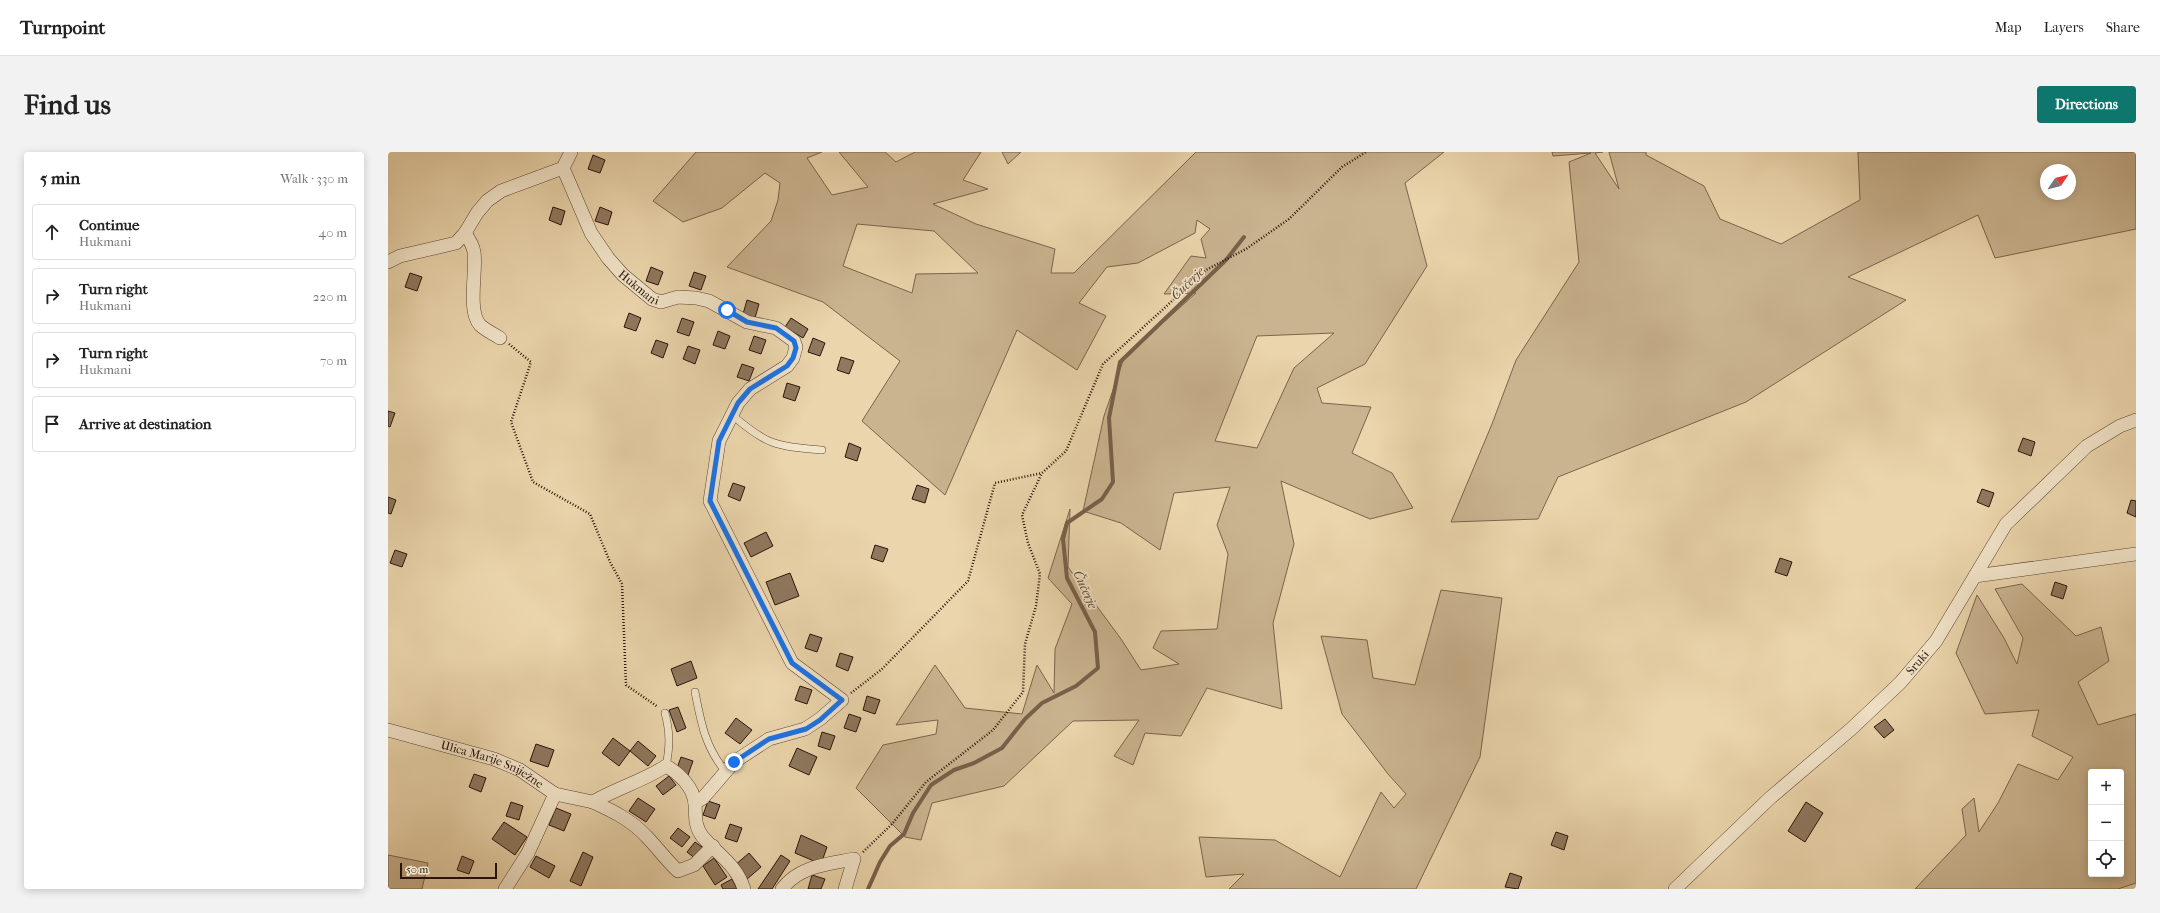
<!DOCTYPE html>
<meta charset="utf-8">
<style>
:root{--surface:#fff;--page:#f2f2f2;--text:#222;--muted:#767676;--line:#e0e0e0;--accent:#0f766e}
body{margin:0;font-family:"IM FELL French Canon",serif;background:var(--page);color:var(--text)}
.controls{position:absolute;right:12px;bottom:12px;display:grid;overflow:hidden;border-radius:4px;box-shadow:0 2px 10px #0003}
.controls button{width:36px;height:36px;display:grid;place-items:center;padding:0;border:0;border-bottom:1px solid var(--line);background:var(--surface);color:var(--text);font:20px sans-serif}
.compass{position:absolute;left:1652px;top:12px;width:36px;height:36px;border-radius:50%;background:var(--surface);box-shadow:0 2px 10px #0003;rotate:55deg}
.scale{position:absolute;left:12px;bottom:10px;width:97px;box-sizing:border-box;padding-left:4px;border:2px solid #2b140a;border-top:0;font-size:11px;line-height:14px;white-space:nowrap;color:#2b140a;-webkit-text-stroke:3px #f2e4c9;paint-order:stroke}
.stop{position:absolute;width:12px;height:12px;margin:-9px;border:3px solid #1a73e8;border-radius:50%;background:#fff}
.stop.end{background:#1a73e8;border-color:#fff;box-shadow:0 1px 4px #0008}
.list{margin:0;padding:0;list-style:none}
h2{display:flex;justify-content:space-between;align-items:center;height:52px;margin:0;padding:0 16px;font-size:17px}
h2 small{font-size:13px;font-weight:400;color:var(--muted)}
.list li{display:grid;grid-template-columns:26px 1fr auto;gap:12px;align-items:center;box-sizing:border-box;height:56px;margin:0 8px 8px;padding:0 8px;border:1px solid var(--line);border-radius:4px}
.list b{display:block;font-size:15px;white-space:nowrap}
.list p{margin:0;font-size:13px;white-space:nowrap;color:var(--muted)}
.list em{font-size:13px;font-style:normal;color:var(--muted)}
.icon{flex:none;width:22px;height:22px;fill:none;stroke:currentColor;stroke-width:2;stroke-linecap:round;stroke-linejoin:round}
.map{position:relative;flex:none;width:1748px;height:737px;overflow:hidden;border-radius:4px}
header{display:flex;align-items:center;gap:24px;box-sizing:border-box;height:56px;padding:0 20px;background:var(--surface);border-bottom:1px solid var(--line)}
header strong{font-size:19px}
nav{display:flex;gap:22px;margin-inline-start:auto;font-size:14px}
.intro{display:flex;align-items:center;justify-content:space-between;box-sizing:border-box;height:96px;padding:0 24px}
h1{margin:0;font-size:28px}
.button{padding:10px 18px;border-radius:4px;background:var(--accent);color:#fff;font-size:14px;font-weight:700}
main{display:flex;gap:24px;padding:0 24px}
aside{flex:1;background:var(--surface);border-radius:4px;box-shadow:0 2px 10px #0003}
.map>svg:first-child{display:block}
.green{fill:#cab490;stroke:#7a644d;fill-rule:evenodd}
.lines{fill:none;stroke-linecap:round;stroke-linejoin:round}
.stream{stroke:#77604a;stroke-width:4}
.building{fill:#8f785e;stroke:#2b140a}
.service-casing{stroke:#5b4432;stroke-width:8}
.minor-casing{stroke:#5b4432;stroke-width:14}
.path{stroke:#2b140a;stroke-width:2.5;stroke-dasharray:1 2;stroke-linecap:butt}
.service{stroke:#f2e4c9;stroke-width:7}
.minor{stroke:#f2e4c9;stroke-width:13}
.route{stroke:#1a73e8;stroke-width:5}
.labels{text-anchor:middle;stroke-width:3.5;stroke-linejoin:round;paint-order:stroke}
.street-label{font-size:12px;fill:#2b140a;stroke:#f2e4c9}
.water-label{font-size:13px;font-style:italic;fill:#5e4735;stroke:#f2e4c9}
</style>
<header>
<strong>Turnpoint</strong>
<nav><a>Map</a><a>Layers</a><a>Share</a></nav>
</header>
<div class="intro"><h1>Find us</h1><a class="button">Directions</a></div>
<main>
<aside>
<h2>5 min<small>Walk · 330 m</small></h2>
<ul class="list">
<li><svg class="icon" aria-label="ahead" viewBox="0 0 24 24"><path d="M12 20V5M6 11l6-6 6 6"/></svg><div><b>Continue</b><p>Hukmani</p></div><em>40 m</em></li>
<li><svg class="icon" aria-label="right" viewBox="0 0 24 24"><path d="M7 20v-9h11M14 6l5 5-5 5"/></svg><div><b>Turn right</b><p>Hukmani</p></div><em>220 m</em></li>
<li><svg class="icon" aria-label="right" viewBox="0 0 24 24"><path d="M7 20v-9h11M14 6l5 5-5 5"/></svg><div><b>Turn right</b><p>Hukmani</p></div><em>70 m</em></li>
<li><svg class="icon" aria-label="arrive" viewBox="0 0 24 24"><path d="M6 21V4h12l-3 4 3 4H6"/></svg><div><b>Arrive at destination</b></div></li>
</ul>
</aside>
<div class="map">
<svg width="1748" height="737" viewBox="0 0 1748 737">
<rect width="100%" height="100%" fill="#ebd5ac"/>
<filter id="stains"><feTurbulence type="fractalNoise" baseFrequency=".005" numOctaves="4"/><feColorMatrix values="0 0 0 0 .2 0 0 0 0 .09 0 0 0 0 .02 0 0 0 .5 -.17"/></filter>
<radialGradient id="worn" r=".72"><stop offset=".6" stop-color="#630" stop-opacity="0"/><stop offset="1" stop-color="#630" stop-opacity=".3"/></radialGradient>
<!-- green -->
<g class="green">
<path d="M308 0H434L419 6 444 43 480 35 451 0H497L508 10 527 0H593L575 28 600 37 545 52 588 72 667 97 663 121H686L808 0H1056L1017 31 1039 114 977 212 929 236 934 251 983 255 964 301 1004 321 1025 356 982 367 893 329 906 392 885 471 894 557 819 536 793 584 757 581 745 613 726 604 751 568 685 569 616 634 544 651 533 688 517 685 468 636 495 593 548 582 550 568 508 573 547 513 577 556 634 562 649 513 666 541 667 497 684 452 660 426 682 357 680 415 733 487 753 518 791 512 765 496 773 479 829 477 840 402 829 373 842 335 786 341 772 398 733 371 695 359 716 264 736 206 808 141 776 142 803 104 818 106 813 87 822 77 809 68 807 81 750 111 719 115 691 151 718 164 689 218 629 178 557 343 474 269 512 209 435 150 339 115 383 69 390 48 392 31 377 21 334 56 295 70 265 49ZM469 72 546 79 590 121 528 122 524 141 455 114ZM946 181 906 216 869 296 827 289 869 184Z"/>
<path d="M614 0H633L620 12Z"/>
<path d="M1164 0H1215L1207 1 1231 37 1221 0H1258V3L1316 34 1332 67 1393 92 1472 48 1470 0H1748V77L1607 106 1590 63 1460 125 1518 148 1358 250 1170 325 1150 367 1063 370 1104 272 1128 208 1191 110 1181 10 1203 1 1165 4ZM1658 18H1682V42H1658Z"/>
<path d="M1634 432 1688 484 1713 475 1721 509 1690 530 1710 573 1748 562V731L1730 737H1527L1578 683 1574 657 1586 646 1591 680 1610 651 1630 612 1670 628 1685 605 1644 584 1651 558 1597 562 1568 501 1589 443 1616 486 1629 512 1635 486 1607 437ZM1703 620H1733V722H1703Z"/>
<path d="M1053 438 1114 446 1092 605 1028 737H841L856 722 818 725 811 685 887 688 952 725 993 640 1006 656 1018 642 1000 622 954 562 933 484 979 488 985 526 1027 533Z"/>
<path d="M0 703 40 711 34 737H0Z"/>
</g>
<g class="lines">
<!-- stream -->
<path class="stream" d="M480 737 492 710 502 694 516 682 525 661 543 633 566 618 586 611 614 596 637 567 654 551 688 534 710 516 707 480 679 426 675 387 679 371 714 347 725 330 721 266 732 210 838 108 856 85"/>
</g>
<!-- building -->
<g class="building">
<path d="M205 3 217 8 212 21 200 17Z"/>
<path d="M165 55 177 59 173 73 161 68Z"/>
<path d="M212 55 224 60 220 73 207 69Z"/>
<path d="M263 115 275 120 270 133 258 129Z"/>
<path d="M306 120 318 124 313 138 301 134Z"/>
<path d="M22 121 34 125 29 139 17 135Z"/>
<path d="M359 148 371 152 367 166 355 162Z"/>
<path d="M241 161 253 166 248 179 236 175Z"/>
<path d="M294 166 306 170 301 184 289 180Z"/>
<path d="M403 166 420 177 415 186 397 175Z"/>
<path d="M330 179 342 184 337 197 325 193Z"/>
<path d="M366 184 378 188 373 202 361 198Z"/>
<path d="M425 186 437 191 432 204 420 200Z"/>
<path d="M268 188 280 192 275 206 263 201Z"/>
<path d="M300 194 312 198 307 212 295 207Z"/>
<path d="M453 205 466 209 461 222 449 218Z"/>
<path d="M354 212 366 216 361 229 349 225Z"/>
<path d="M399 231 412 235 407 249 395 245Z"/>
<path d="M0 259 7 261 2 275 0 274Z"/>
<path d="M1635 286 1647 290 1643 304 1630 299Z"/>
<path d="M461 291 473 296 469 309 457 305Z"/>
<path d="M345 331 357 335 352 349 340 344Z"/>
<path d="M529 333 541 337 537 351 524 347Z"/>
<path d="M1594 337 1606 341 1601 355 1589 350Z"/>
<path d="M0 345 8 348 3 362 0 361Z"/>
<path d="M1743 348 1748 349V365L1739 361Z"/>
<path d="M378 380 385 394 363 405 356 391Z"/>
<path d="M487 393 500 397 495 410 483 406Z"/>
<path d="M7 398 19 402 14 415 2 411Z"/>
<path d="M1392 406 1404 410 1399 424 1387 420Z"/>
<path d="M402 421 411 444 387 453 378 430Z"/>
<path d="M1667 430 1679 434 1675 447 1663 443Z"/>
<path d="M422 482 434 486 429 500 417 496Z"/>
<path d="M452 501 465 505 460 519 448 514Z"/>
<path d="M303 509 309 526 289 534 283 517Z"/>
<path d="M412 534 424 538 419 552 407 548Z"/>
<path d="M479 544 492 548 487 562 475 558Z"/>
<path d="M290 555 298 576 289 580 281 558Z"/>
<path d="M461 562 473 566 468 580 456 576Z"/>
<path d="M348 566 364 578 352 592 337 581Z"/>
<path d="M1497 567 1506 578 1496 586 1486 575Z"/>
<path d="M434 580 447 584 442 598 430 594Z"/>
<path d="M225 586 242 599 231 614 214 601Z"/>
<path d="M250 589 268 604 260 614 242 599Z"/>
<path d="M148 592 166 598 160 615 142 609Z"/>
<path d="M409 596 429 605 421 623 401 614Z"/>
<path d="M293 605 305 609 300 623 288 619Z"/>
<path d="M86 622 98 626 93 640 81 635Z"/>
<path d="M281 624 288 633 275 643 268 634Z"/>
<path d="M250 646 267 657 258 670 241 659Z"/>
<path d="M320 649 332 653 327 667 315 663Z"/>
<path d="M123 650 135 654 131 668 118 664Z"/>
<path d="M1418 650 1435 661 1417 690 1400 679Z"/>
<path d="M168 656 183 662 176 679 161 673Z"/>
<path d="M116 670 139 685 127 703 104 687Z"/>
<path d="M342 672 354 676 349 690 337 686Z"/>
<path d="M290 676 302 685 294 695 282 686Z"/>
<path d="M1168 680 1180 684 1176 698 1163 693Z"/>
<path d="M413 683 439 695 433 712 407 701Z"/>
<path d="M307 690 317 697 309 708 299 700Z"/>
<path d="M195 700 205 705 193 734 182 729Z"/>
<path d="M361 701 373 715 358 728 346 714Z"/>
<path d="M393 703 402 709 384 737H370Z"/>
<path d="M74 704 86 709 81 722 69 718Z"/>
<path d="M148 704 167 714 161 726 142 715Z"/>
<path d="M326 706 339 725 327 733 315 714Z"/>
<path d="M1122 721 1134 725 1130 737 1117 735Z"/>
<path d="M424 723 437 727 433 737H420Z"/>
<path d="M344 727 349 737H335L333 733Z"/>
</g>
<g class="lines">
<!-- service casing -->
<g class="service-casing">
<g id="service">
<path d="M344 263C380 294 388 294 434 298"/>
<path d="M307 540C313 571 317 594 337 619"/>
<path d="M277 561C282 580 282 594 278 614"/>
</g>
</g>
<!-- minor casing -->
<g class="minor-casing">
<g id="minor">
<path id="s1" d="M175 16 203 81 220 106 235 123 264 147 273 150 290 145 308 146 321 149 359 170 388 176 406 189 408 195 405 206 399 214 362 237 350 251 331 289 322 349 404 511 454 548 432 567 417 577 381 587 346 610 315 646 307 651"/>
<path d="M77 81C81 87 85 93 86 100 89 119 79 158 92 173 97 178 106 182 112 186"/>
<path d="M0 110 12 104 68 91 77 81 89 61 99 49 113 39 175 16 183 0"/>
<path d="M1587 424 1748 402"/>
<path id="s2" d="M0 578 106 607 132 618 167 642 205 650C229 636 255 629 278 614 291 621 306 636 307 652 308 664 306 673 314 684 329 702 349 713 356 737"/>
<path d="M205 650C225 659 243 668 258 684 269 695 278 708 290 719L306 713 325 694"/>
<path d="M117 737 140 701 167 642"/>
<path d="M394 737C411 714 440 712 466 707L457 737"/>
<path id="s3" d="M1287 737 1382 646 1462 578 1512 531 1548 489 1618 372 1699 294 1732 274 1748 268"/>
</g>
</g>
<!-- path -->
<g class="path">
<path d="M121 192 143 210 123 270 145 330 202 362 222 410 234 432 238 533 270 555"/>
<path d="M463 541 494 517 580 429 607 331 654 321"/>
<path d="M475 700 504 672 538 630 605 578 635 540 637 492 648 454 652 422 640 391 634 363 654 321 678 299 715 212 818 118 858 97 901 67 954 15 978 0"/>
</g>
<!-- service -->
<use href="#service" class="service"/>
<!-- minor -->
<use href="#minor" class="minor"/>
</g>
<g class="lines">
<!-- route -->
<path class="route" d="M339 158 359 170 388 176 406 189 408 196 405 206 399 214 362 237 350 251 331 289 322 349 404 511 454 548 432 568 418 577 381 587 346 610"/>
</g>
<g class="labels">
<!-- street labels -->
<g class="street-label">
<text dy="4" stroke="none"><textPath href="#s1" startOffset="144">Hukmani</textPath></text>
<text dy="4" stroke="none"><textPath href="#s3" startOffset="332">Sruki</textPath></text>
<text dy="4" stroke="none"><textPath href="#s2" startOffset="110">Ulica Marije Sniježne</textPath></text>
</g>
<!-- water labels -->
<g class="water-label">
<text transform="translate(799 131) rotate(-44)" y="5">Čučerje</text>
<text transform="translate(698 437) rotate(66)" y="5">Čučerje</text>
</g>
</g>
<rect width="100%" height="100%" filter="url(#stains)"/>
<rect width="100%" height="100%" fill="url(#worn)"/>
</svg>
<div class="controls">
<button>+</button>
<button>−</button>
<button><svg class="icon" aria-label="locate" viewBox="0 0 24 24"><circle cx="12" cy="12" r="6"/><path d="M12 2v4M12 18v4M2 12h4M18 12h4"/></svg></button>
</div>
<svg class="compass" viewBox="-18 -18 36 36"><path d="M0-13l5 13h-10z" fill="#e53935"/><path d="M0 13l5-13h-10z" fill="#767676"/></svg>
<div class="scale">50 m</div>
<div class="stop" style="left:339px;top:158px"></div>
<div class="stop end" style="left:346px;top:610px"></div>
</div>
</main>
